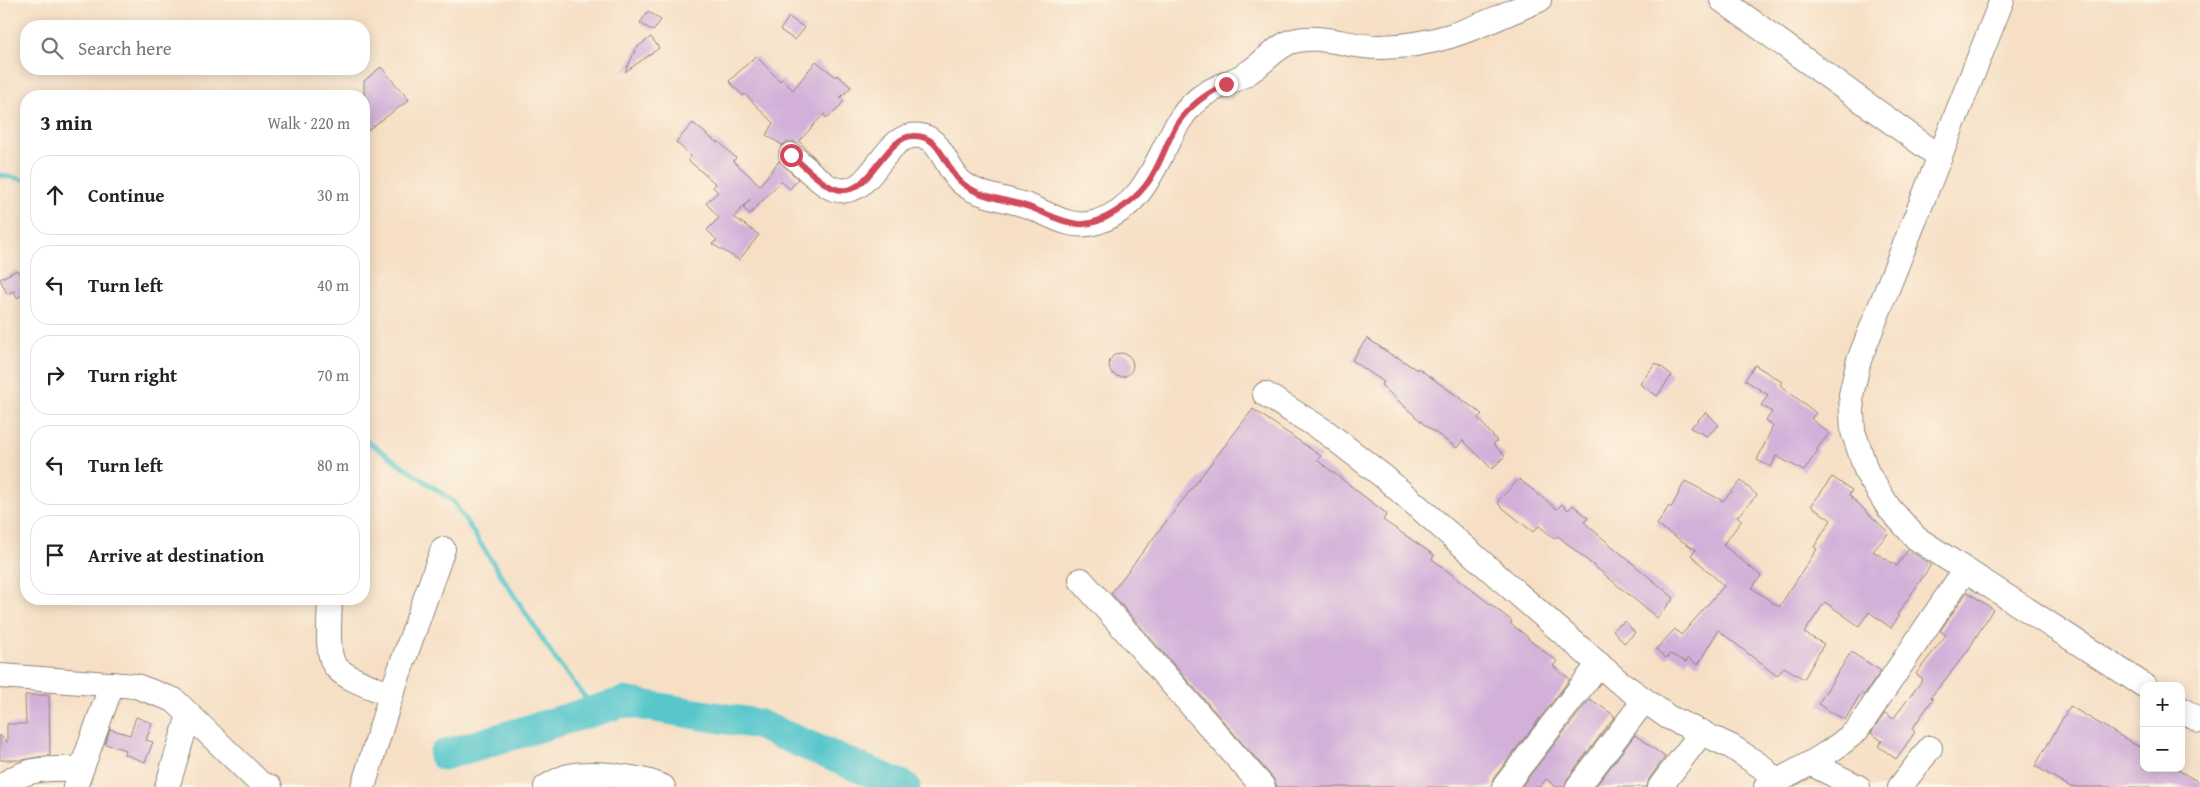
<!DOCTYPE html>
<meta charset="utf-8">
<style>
:root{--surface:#fff;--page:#f2f2f2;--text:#222;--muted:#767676;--line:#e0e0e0}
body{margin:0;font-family:"Gentium Book Plus",serif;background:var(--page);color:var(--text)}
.controls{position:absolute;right:15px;bottom:15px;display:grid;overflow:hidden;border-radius:10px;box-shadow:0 2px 12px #0003}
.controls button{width:45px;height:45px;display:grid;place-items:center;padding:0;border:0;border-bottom:1px solid var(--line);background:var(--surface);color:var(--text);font:25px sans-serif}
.stop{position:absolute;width:15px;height:15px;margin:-11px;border:4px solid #d1495b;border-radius:50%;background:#fff}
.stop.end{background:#d1495b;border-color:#fff;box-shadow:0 1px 5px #0008}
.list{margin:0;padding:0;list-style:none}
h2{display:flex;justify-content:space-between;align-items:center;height:65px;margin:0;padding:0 20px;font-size:21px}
h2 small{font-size:16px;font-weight:400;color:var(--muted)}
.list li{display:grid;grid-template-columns:32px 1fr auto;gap:15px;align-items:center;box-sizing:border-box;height:80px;margin:0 10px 10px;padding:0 10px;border:1px solid var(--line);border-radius:20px}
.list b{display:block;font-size:19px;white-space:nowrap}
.list em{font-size:16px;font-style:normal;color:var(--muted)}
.icon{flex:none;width:28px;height:28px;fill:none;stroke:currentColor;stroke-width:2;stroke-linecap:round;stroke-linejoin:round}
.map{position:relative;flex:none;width:2200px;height:787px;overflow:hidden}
.search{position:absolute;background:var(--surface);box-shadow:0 2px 12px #0003;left:20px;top:20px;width:350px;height:55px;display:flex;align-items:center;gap:12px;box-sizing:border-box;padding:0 18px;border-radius:20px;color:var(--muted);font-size:19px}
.panel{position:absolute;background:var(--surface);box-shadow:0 2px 12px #0003;left:20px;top:90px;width:350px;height:515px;border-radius:20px}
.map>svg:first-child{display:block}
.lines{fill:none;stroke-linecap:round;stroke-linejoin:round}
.stream{stroke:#59c7cc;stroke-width:5}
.river{stroke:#59c7cc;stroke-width:31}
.building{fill:#d2b0d9}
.minor-casing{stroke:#908578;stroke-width:26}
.minor{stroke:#fff;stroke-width:24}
.route{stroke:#d1495b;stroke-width:6}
</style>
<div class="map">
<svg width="2200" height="787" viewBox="0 0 2200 787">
<rect width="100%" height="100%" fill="#fcf5e5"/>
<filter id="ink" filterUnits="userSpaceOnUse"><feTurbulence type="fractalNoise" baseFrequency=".02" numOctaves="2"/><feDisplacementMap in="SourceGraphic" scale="10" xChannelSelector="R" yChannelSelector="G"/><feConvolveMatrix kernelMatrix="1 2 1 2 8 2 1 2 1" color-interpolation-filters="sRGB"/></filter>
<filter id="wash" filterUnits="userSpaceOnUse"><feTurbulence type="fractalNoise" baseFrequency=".0096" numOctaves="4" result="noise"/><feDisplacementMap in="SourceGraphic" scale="20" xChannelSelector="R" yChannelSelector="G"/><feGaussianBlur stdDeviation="1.12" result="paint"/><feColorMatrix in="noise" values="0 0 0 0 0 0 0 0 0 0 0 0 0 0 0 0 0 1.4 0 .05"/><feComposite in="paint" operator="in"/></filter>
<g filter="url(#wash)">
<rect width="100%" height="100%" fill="#f6dfc5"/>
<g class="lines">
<!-- stream -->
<g class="stream">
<path d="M0 175 26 180"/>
<path d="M364 439 453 501 556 660 595 710"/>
</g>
<!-- river -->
<path class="river" d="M444 755 624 702 757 724 905 787"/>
</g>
<g id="blocks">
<!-- building -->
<g class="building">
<path d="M648 11 661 20 653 31 640 23Z"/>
<path d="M789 17 805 28 795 40 780 30Z"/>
<path d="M651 37 659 48 625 72 637 47Z"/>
<path d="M756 56 780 81 782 79 793 90 816 61 836 77 837 75 851 87 840 98 844 101 836 111 826 118 824 114 799 141 816 159 794 142H787L782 145 766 135 773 123 745 94 743 96 729 81Z"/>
<path d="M381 67 409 100 368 130 364 121V81Z"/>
<path d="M693 123 717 143 718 141 736 158 733 161 760 185 779 161 798 179 790 189 781 181 750 214 743 208 750 199 734 217 759 235 739 260 712 244 717 240 707 230 719 218 706 203 718 192 713 187 716 184 688 160 691 156 676 142Z"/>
<path d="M17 270 26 287V293L17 298 14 291 7 294 0 279Z"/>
<path d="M1367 338 1396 358 1397 357 1417 370 1418 368 1482 414 1478 418 1497 441 1493 444 1505 456 1492 469 1463 440 1457 448 1426 426 1381 385 1384 382 1352 360Z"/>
<circle cx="1121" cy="365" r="12"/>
<path d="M1656 363 1672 375 1657 396 1640 384Z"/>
<path d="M1755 365 1782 382 1780 385 1816 413 1811 419 1829 433 1817 449 1818 450 1804 471 1776 456 1771 467 1757 460 1773 426 1766 420 1772 412 1761 405 1768 395 1745 380Z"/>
<path d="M1253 409 1321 456 1317 460 1387 514 1383 520 1434 555 1432 559 1512 621 1510 623 1529 638 1528 639 1557 661 1553 666 1570 679 1493 779 1491 787H1277L1273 778 1111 593Z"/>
<path d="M1706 412 1719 425 1707 436 1690 428Z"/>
<path d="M1832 477 1852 490 1849 495 1889 533 1873 551 1897 566 1908 550 1931 565 1897 615 1899 616 1891 628 1869 612 1859 626 1825 602 1804 633 1824 644 1804 679 1784 667 1777 676 1718 630 1698 665 1688 658 1686 662 1670 654 1666 658 1656 649 1675 629 1681 635 1724 586 1691 555 1696 550 1657 525 1669 506 1671 508 1685 481 1723 501 1741 481 1757 495 1737 517 1742 520 1723 545 1761 576 1752 588 1779 607 1817 549 1814 547 1831 520 1811 506Z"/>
<path d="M1519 479 1557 509 1562 504 1568 510 1573 505 1588 518 1584 522 1600 536 1674 598 1657 618 1558 536 1555 539 1539 526 1533 532 1499 505 1498 501Z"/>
<path d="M1967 592 1993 609 1967 652 1931 697 1933 699 1912 729 1915 732 1896 759 1878 746 1882 741 1871 733 1885 713 1893 719 1923 679 1916 674 1946 635 1940 631Z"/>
<path d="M1625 621 1635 633 1624 643 1613 630Z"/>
<path d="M1851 652 1881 671 1864 695 1861 693 1845 720 1818 704Z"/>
<path d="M25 695H49L50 755 22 760H0V735L7 742V724H26Z"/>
<path d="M1590 699 1615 716 1567 779 1565 787H1556L1546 779 1540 787H1521Z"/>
<path d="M2070 706 2144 750V768H2175L2200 783V787H2070L2035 766Z"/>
<path d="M136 717 152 723 146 740 153 742 145 762 124 754 126 750 105 744 110 729 130 735Z"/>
<path d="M1635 735 1665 757 1649 779 1647 787H1595Z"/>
</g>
</g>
</g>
<g filter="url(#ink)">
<use href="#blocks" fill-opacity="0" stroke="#908578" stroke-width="1"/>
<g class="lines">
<!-- minor casing -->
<g class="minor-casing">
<g id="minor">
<path d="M1722 0 1940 157"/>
<path d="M2002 0 1859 360 1851 395 1853 431 1867 473 1889 508 1916 538 2145 686"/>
<path d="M791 155C802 164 822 185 834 189 876 202 882 124 925 137 940 141 948 170 961 182 979 197 1006 198 1028 206 1041 211 1053 218 1066 222 1075 225 1087 225 1097 222 1163 200 1158 124 1205 94 1218 86 1233 82 1246 74 1262 65 1273 49 1290 42 1318 32 1351 48 1380 47 1443 46 1482 24 1539 0"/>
<path d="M1265 394 1326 432 1384 477 1618 681 1668 717 1732 747 1762 767 1776 782"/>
<path d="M1081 580 1263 787"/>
<path d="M330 599C330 615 325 655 336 667 347 680 376 688 391 695"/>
<path d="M0 676 136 686 174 700 261 784 270 787"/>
<path d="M2181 709 2200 721"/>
<path d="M1812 764 1858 787"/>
<path d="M1 787C24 767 52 768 81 769"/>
<path d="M75 787 112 684"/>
<path d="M167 787 189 715"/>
<path d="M363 787 391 695 443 549"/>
<path d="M546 787C553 783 562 777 570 776 593 771 642 777 663 787"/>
<path d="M1504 787 1599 664"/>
<path d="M1578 787 1644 701"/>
<path d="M1660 787 1702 732"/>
<path d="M1766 787C1798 770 1830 755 1857 730L1965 570"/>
<path d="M1900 787 1930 748"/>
</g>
</g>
<!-- minor -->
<use href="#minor" class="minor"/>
</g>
</g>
<g class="lines" filter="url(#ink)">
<!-- route -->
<path class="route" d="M791 155C802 164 820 183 833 188 869 203 882 137 913 136 939 134 944 164 959 180 976 198 1007 199 1029 207 1046 213 1062 223 1079 224 1101 226 1133 202 1146 185 1160 167 1166 143 1177 124 1190 105 1206 94 1226 84"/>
</g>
</svg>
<div class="controls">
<button>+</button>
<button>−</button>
</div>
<div class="stop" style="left:791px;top:155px"></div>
<div class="stop end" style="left:1226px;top:84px"></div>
<div class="search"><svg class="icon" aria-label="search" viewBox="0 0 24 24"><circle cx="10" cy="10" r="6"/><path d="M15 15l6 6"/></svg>Search here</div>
<section class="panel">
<h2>3 min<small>Walk · 220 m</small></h2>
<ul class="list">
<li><svg class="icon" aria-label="ahead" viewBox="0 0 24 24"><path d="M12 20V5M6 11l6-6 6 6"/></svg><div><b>Continue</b></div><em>30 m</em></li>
<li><svg class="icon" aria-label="left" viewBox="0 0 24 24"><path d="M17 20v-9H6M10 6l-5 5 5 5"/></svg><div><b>Turn left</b></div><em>40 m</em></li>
<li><svg class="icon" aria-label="right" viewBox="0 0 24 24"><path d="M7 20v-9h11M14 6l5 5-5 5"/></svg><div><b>Turn right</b></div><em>70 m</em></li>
<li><svg class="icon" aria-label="left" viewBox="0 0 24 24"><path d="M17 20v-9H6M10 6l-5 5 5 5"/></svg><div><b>Turn left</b></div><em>80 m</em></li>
<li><svg class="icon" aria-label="arrive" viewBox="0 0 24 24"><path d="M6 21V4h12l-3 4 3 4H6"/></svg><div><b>Arrive at destination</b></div></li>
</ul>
</section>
</div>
